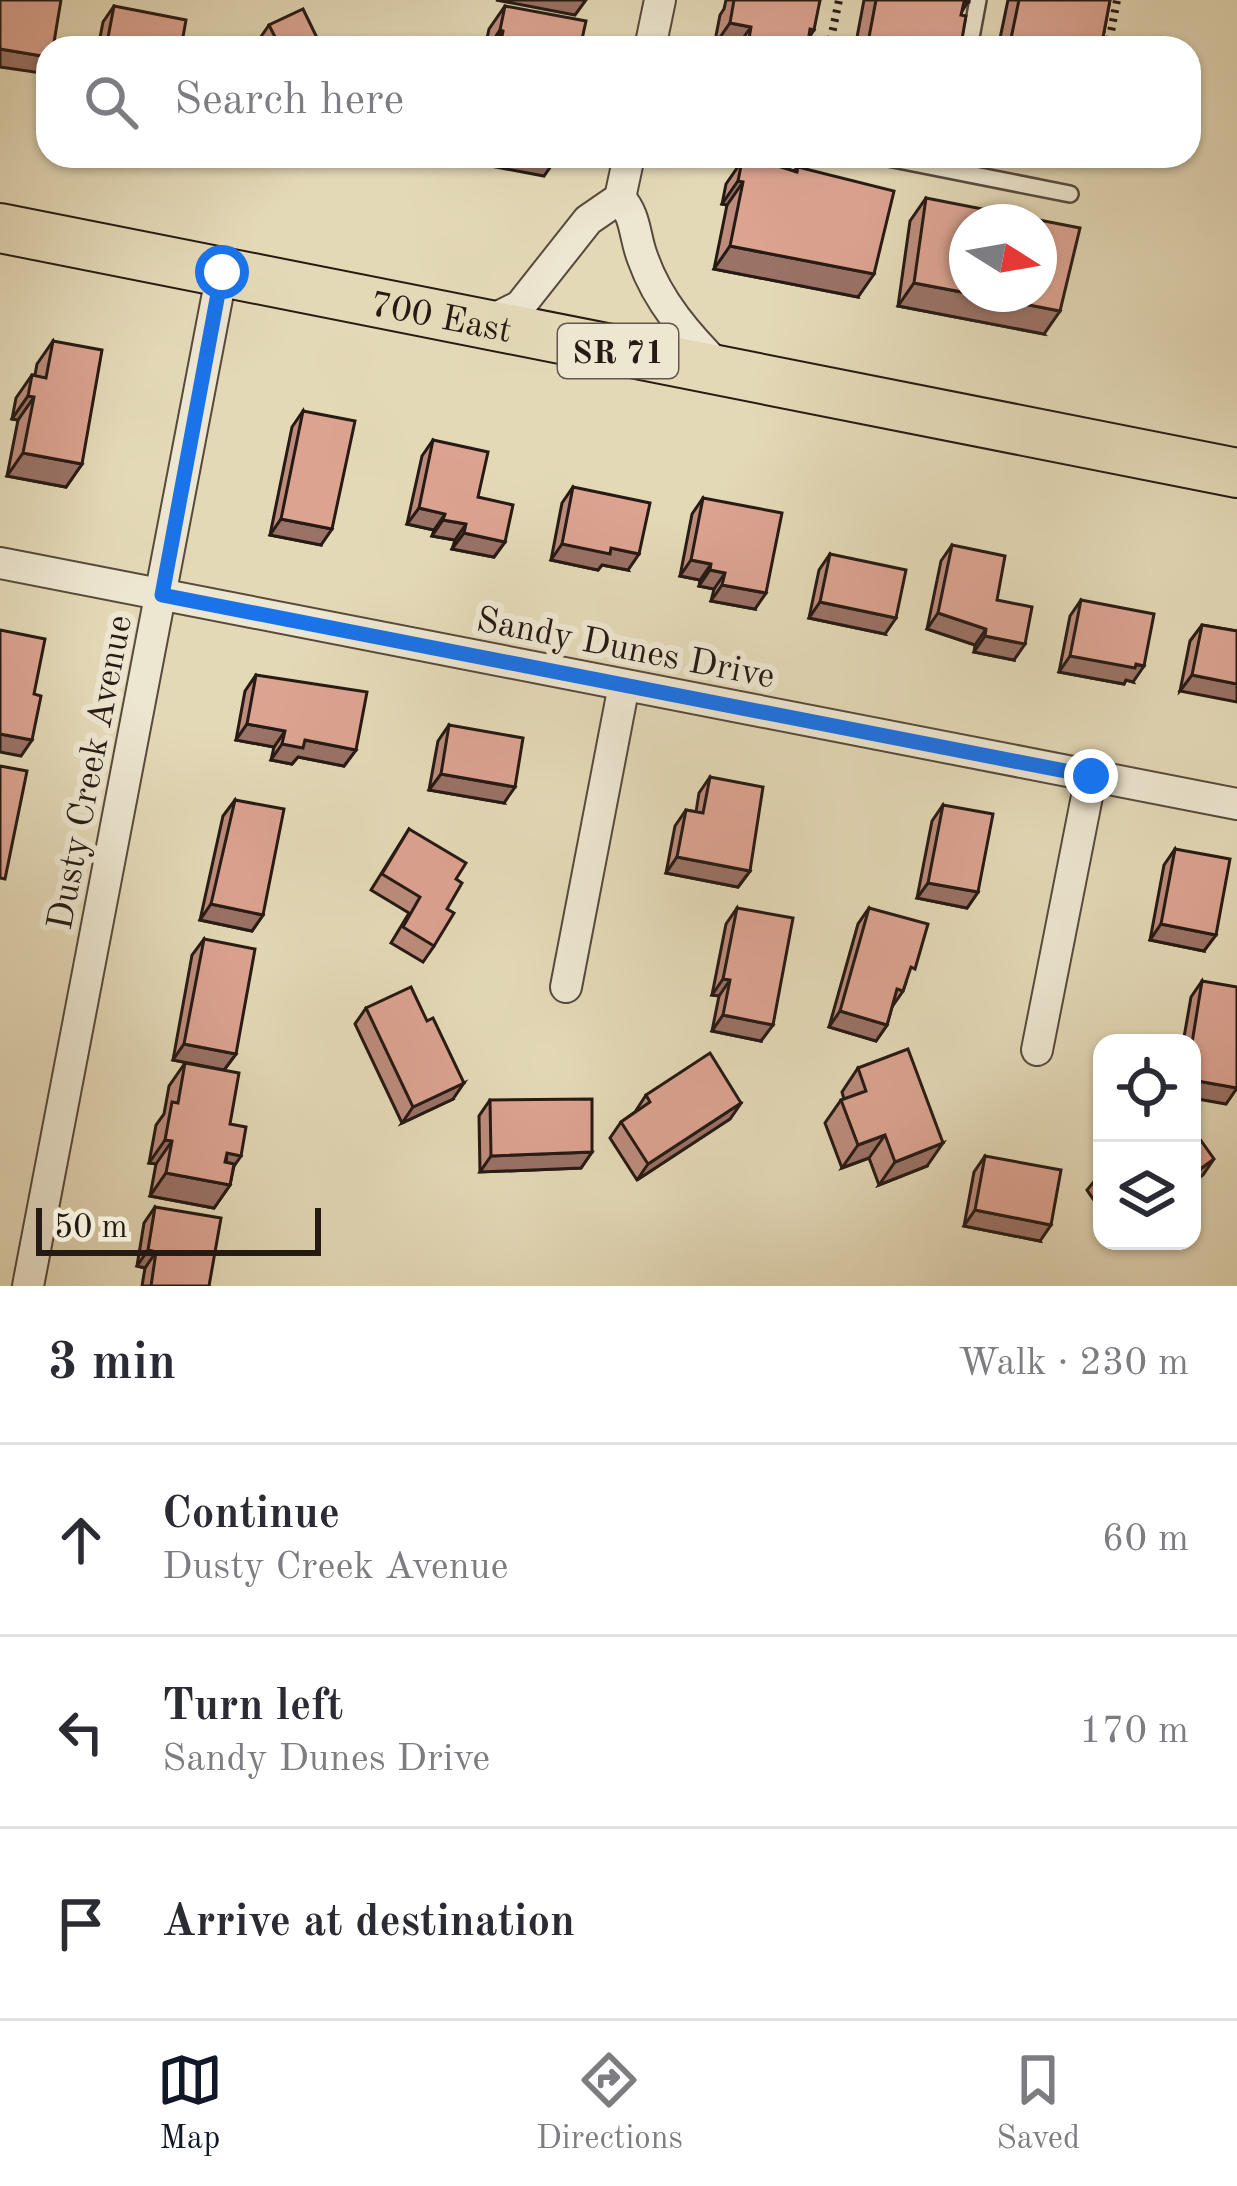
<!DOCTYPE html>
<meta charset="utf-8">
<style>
:root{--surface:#fff;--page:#f2f2f3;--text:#2b2b33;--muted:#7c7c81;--line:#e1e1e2;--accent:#111827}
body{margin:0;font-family:"Old Standard TT",serif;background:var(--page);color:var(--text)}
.controls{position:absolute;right:36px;bottom:36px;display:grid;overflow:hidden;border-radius:24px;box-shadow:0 3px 9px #0004}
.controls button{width:108px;height:108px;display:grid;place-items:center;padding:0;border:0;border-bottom:3px solid var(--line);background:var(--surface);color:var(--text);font:60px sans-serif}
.compass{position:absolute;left:949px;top:204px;width:108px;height:108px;border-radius:50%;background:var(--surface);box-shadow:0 3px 9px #0004;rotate:101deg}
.scale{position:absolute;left:36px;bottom:30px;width:285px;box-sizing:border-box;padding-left:12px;border:6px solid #261a14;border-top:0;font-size:33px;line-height:42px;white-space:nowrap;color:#261a14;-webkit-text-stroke:9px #ede6d0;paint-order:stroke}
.stop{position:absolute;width:36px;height:36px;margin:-27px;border:9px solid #1a73e8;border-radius:50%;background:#fff}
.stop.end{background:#1a73e8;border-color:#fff;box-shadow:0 3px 12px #0008}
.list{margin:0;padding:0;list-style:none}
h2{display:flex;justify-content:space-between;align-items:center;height:156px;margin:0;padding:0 48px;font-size:51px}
h2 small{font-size:39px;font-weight:400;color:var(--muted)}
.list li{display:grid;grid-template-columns:78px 1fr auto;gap:36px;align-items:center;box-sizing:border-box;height:192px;padding:0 48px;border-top:3px solid var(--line)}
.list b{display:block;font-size:45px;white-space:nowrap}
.list p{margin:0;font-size:39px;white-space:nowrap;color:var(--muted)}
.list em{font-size:39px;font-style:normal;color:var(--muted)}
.icon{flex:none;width:66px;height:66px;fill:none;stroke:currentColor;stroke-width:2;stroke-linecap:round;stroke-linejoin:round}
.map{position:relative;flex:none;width:1237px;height:1286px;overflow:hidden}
.search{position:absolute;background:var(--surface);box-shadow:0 3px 9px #0004;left:36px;right:36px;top:36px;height:132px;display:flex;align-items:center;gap:30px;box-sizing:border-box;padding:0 42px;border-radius:36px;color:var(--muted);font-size:45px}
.sheet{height:732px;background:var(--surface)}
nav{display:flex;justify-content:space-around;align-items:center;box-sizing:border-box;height:168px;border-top:3px solid var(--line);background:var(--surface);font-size:33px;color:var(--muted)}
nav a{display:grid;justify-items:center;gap:6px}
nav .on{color:var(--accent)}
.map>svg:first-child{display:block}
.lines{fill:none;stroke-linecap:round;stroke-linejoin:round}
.lane-casing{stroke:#564a3d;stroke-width:20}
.street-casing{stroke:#564a3d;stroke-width:34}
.primary-casing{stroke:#261a14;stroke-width:52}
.path{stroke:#261a14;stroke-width:8;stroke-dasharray:3 6;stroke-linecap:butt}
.lane{stroke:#ede6d0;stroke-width:15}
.street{stroke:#ede6d0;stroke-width:30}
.primary{stroke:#e4d9b7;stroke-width:48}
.wall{fill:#bd8c7d;stroke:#261a14;stroke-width:3}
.shaded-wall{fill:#9a7266;stroke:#261a14;stroke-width:3}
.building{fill:#dca391;stroke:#261a14;stroke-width:3}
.route{stroke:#1a73e8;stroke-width:15}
.labels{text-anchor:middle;stroke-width:12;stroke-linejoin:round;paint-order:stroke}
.shield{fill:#ede6d0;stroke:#62574c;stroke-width:3}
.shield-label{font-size:33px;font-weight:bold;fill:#261a14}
.street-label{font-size:36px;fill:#261a14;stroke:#ede6d0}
</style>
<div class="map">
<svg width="1237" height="1286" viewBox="0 0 1237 1286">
<rect width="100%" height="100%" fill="#e4d9b7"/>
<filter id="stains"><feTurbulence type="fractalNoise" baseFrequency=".00167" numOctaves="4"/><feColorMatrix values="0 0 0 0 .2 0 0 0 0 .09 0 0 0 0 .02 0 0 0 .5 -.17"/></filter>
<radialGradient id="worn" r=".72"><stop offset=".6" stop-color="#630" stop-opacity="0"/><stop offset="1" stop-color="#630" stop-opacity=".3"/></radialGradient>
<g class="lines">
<!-- lane casing -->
<g class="lane-casing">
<g id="lane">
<path d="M969 48 978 0"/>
<path d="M878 156 1070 194"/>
</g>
</g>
<!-- street casing -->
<g class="street-casing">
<g id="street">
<path d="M650 48 660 0"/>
<path d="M620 198C637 217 634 237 643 259 658 302 689 337 720 368"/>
<path d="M488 322 520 306 588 220 620 198 629 156"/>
<path d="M0 563 1237 804"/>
<path d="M566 987 624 685"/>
<path d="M1037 1050 1091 776"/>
<path d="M28 1286 222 272"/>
</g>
</g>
<!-- primary casing -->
<g class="primary-casing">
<g id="primary">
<path id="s1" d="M0 228 1237 473"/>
</g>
</g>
<!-- path -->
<g class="path">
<path d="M829 48 839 0"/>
<path d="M1108 48 1117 0"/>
</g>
<!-- lane -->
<use href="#lane" class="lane"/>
<!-- street -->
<use href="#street" class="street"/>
<!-- primary -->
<use href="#primary" class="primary"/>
</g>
<!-- wall -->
<g class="wall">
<path d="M726 0H820L807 48H725L714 46 720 15 724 9Z"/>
<path d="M864 0H969L961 13 962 39 955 48H855Z"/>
<path d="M1008 0H1110L1101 48H998Z"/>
<path d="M114 6 181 48H98L103 22Z"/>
<path d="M505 6 580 48H485L489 29Z"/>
<path d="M269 25 322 48H261L258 41Z"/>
<path d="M742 161 759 164 761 161 794 171 798 167 858 297 714 269 727 205 722 204 726 184Z"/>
<path d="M926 198 1044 334 898 306 910 221Z"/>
<path d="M53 341 82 464 66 487 7 476 18 420 12 419 16 398 32 375H35L37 364Z"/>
<path d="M303 411 321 545 270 535 292 427Z"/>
<path d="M433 440 478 497 505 542 494 557 452 549 455 540 432 536 434 530 407 524 422 456Z"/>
<path d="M573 487 628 570 602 565 598 570 551 560 562 503Z"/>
<path d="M703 498 755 609 711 601 714 589 699 586 700 580 680 576 692 514Z"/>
<path d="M952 545 997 600 1014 660 974 652 975 645 927 629 941 561Z"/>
<path d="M830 554 885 634 809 618 819 570Z"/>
<path d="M1081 600 1133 682 1126 680 1124 684 1059 672 1070 616Z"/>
<path d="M1202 625 1237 631 1180 691 1190 641Z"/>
<path d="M256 675 356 750 344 766 298 757 292 764 271 760 274 747 236 740 245 691Z"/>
<path d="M449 725 504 803 429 790 438 741Z"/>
<path d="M710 777 750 871 738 887 666 873 675 826 686 810 696 812 699 793Z"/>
<path d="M235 800 263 915 252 931 200 920 223 816Z"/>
<path d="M943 805 978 892 967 908 917 898 932 821Z"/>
<path d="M409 829 456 879 434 946 423 962 391 943 409 913 371 890Z"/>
<path d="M1175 849 1204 951 1150 940 1164 865Z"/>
<path d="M737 908 761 1041 712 1031 719 996 712 995 726 924Z"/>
<path d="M869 908 906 982 903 991 892 1007 887 1025 876 1041 829 1027 858 924Z"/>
<path d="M204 939 236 1054 224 1070 173 1060 192 955Z"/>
<path d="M1202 981 1226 1104 1192 1043H1183L1191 997Z"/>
<path d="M366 1008 453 1099 402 1123 355 1024Z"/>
<path d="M185 1063 230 1124 234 1166 230 1185 214 1208 150 1196 156 1164 149 1163 156 1125 164 1114 169 1086Z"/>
<path d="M858 1068 927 1166 879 1185 869 1158 842 1168 825 1123 841 1100 844 1099 842 1092Z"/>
<path d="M646 1095 741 1103 730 1119 637 1180 610 1138 621 1122 635 1112Z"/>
<path d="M490 1100 592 1152 581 1168 480 1172 479 1116Z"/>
<path d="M985 1156 1040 1241 964 1226 974 1172Z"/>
<path d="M1102 1172V1212L1087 1190Z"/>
<path d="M155 1207 209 1286H142L145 1268 137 1266 144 1223Z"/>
</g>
<!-- shaded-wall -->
<g class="shaded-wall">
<path d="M496 0H586L575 15Z"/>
<path d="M730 23 751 27 736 48 714 46Z"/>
<path d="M810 29 814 30 802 48H804H743L749 39Z"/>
<path d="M500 30 503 31 491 48H488Z"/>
<path d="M0 49 48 57V63L41 73 0 67Z"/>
<path d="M467 156H558L544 176 464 161Z"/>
<path d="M738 181 743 182 727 205 722 204Z"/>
<path d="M730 246 874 274 858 297 714 269Z"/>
<path d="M914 283 1060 311 1044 334 898 306Z"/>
<path d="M28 396 34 397 18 420 12 419Z"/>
<path d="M23 453 82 464 66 487 7 476Z"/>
<path d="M419 508 445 514 434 530 407 524Z"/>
<path d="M281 519 332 529 321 545 270 535Z"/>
<path d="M443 520 466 524 455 540 432 536Z"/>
<path d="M464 533 505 542 494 557 452 549Z"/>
<path d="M562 544 611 548 639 554 628 570 602 565 598 570 551 560Z"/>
<path d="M691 560 711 564 700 580 680 576Z"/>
<path d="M710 570 725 573 714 589 699 586Z"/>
<path d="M722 585 766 593 755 609 711 601Z"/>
<path d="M820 602 896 618 885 634 809 618Z"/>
<path d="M938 613 986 629 975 645 927 629Z"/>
<path d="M985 636 1025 644 1014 660 974 652Z"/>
<path d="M1070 656 1144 666 1133 682 1126 680 1124 684 1059 672Z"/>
<path d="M1192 675 1237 684V702L1180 691Z"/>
<path d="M247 724 285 731 274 747 236 740Z"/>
<path d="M0 734 32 740 21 756 0 752Z"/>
<path d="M305 740 356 750 344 766 298 757 292 764 271 760 282 744Z"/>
<path d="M441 774 515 787 504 803 429 790Z"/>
<path d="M677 857 750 871 738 887 666 873Z"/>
<path d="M928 883 978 892 967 908 917 898Z"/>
<path d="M211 904 263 915 252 931 200 920Z"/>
<path d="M1161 924 1216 935 1204 951 1150 940Z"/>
<path d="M723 979 730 980 719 996 712 995Z"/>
<path d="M840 1011 887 1025 876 1041 829 1027Z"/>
<path d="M723 1015 773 1025 761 1041 712 1031Z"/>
<path d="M184 1044 236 1054 224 1070 173 1060Z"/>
<path d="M1192 1080 1237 1088 1226 1104 1192 1098Z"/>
<path d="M464 1083 453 1099 402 1123 413 1107Z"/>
<path d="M741 1103 730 1119 637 1180 648 1164Z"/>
<path d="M885 1135 869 1158 842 1168 858 1145Z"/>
<path d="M165 1140 172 1141 156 1164 149 1163Z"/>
<path d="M943 1143 927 1166 879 1185 895 1162Z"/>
<path d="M592 1152 581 1168 480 1172 491 1156Z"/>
<path d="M227 1153 241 1156 225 1179Z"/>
<path d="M1214 1159 1203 1175 1192 1183V1175Z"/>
<path d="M166 1173 230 1185 214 1208 150 1196Z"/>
<path d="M975 1210 1051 1225 1040 1241 964 1226Z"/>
<path d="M148 1250 156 1252 145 1268 137 1266Z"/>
</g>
<!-- building -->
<g class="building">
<path d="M0 0H61L53 48H48V57L0 49Z"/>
<path d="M734 0H820L814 30 810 29 807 48 749 39 751 27 730 23Z"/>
<path d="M876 0H969V2H964L961 15 966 16 962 39 957 38 955 48H867Z"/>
<path d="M1019 0H1110L1101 48H1009Z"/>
<path d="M114 6 186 20 181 48H106Z"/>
<path d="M505 6 586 21 580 48H500L503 31 500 30Z"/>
<path d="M303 9 322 48H266L278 43 269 25Z"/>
<path d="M742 161 761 165V161L797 172 798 167 894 191 874 274 730 246 743 182 738 181Z"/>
<path d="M926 198 1080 228 1060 311 971 294H1039V222H967V293L914 283Z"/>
<path d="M53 341 102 350 82 464 23 453 34 397 28 396 32 375 46 378Z"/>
<path d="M303 411 355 421 332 529 281 519Z"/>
<path d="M433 440 488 452 478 497 513 505 505 542 464 533 466 524 443 520 445 514 419 508Z"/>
<path d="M573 487 650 503 639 554 611 548 610 554 562 544Z"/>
<path d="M703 498 782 513 766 593 722 585 725 573 710 570 711 564 691 560Z"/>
<path d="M952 545 1005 556 997 600 1032 607 1025 644 985 636 986 629 938 613Z"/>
<path d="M830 554 906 570 896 618 820 602Z"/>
<path d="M1081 600 1154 614 1144 666 1136 664 1135 668 1070 656Z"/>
<path d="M1202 625 1237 631V684L1192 675Z"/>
<path d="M0 630 45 639 34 694 41 696 32 740 0 734Z"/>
<path d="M256 675 367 692 356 750 305 740 303 748 282 744 285 731 247 724Z"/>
<path d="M449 725 523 738 515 787 441 774Z"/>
<path d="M0 766 27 771 5 879 0 878Z"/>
<path d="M710 777 763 787 750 871 677 857 686 810 703 813Z"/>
<path d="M235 800 284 809 263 915 211 904Z"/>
<path d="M943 805 993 814 978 892 928 883Z"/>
<path d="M409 829 466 863 456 879 462 883 447 909 454 913 434 946 403 927 420 897 382 874Z"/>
<path d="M1175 849 1230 859 1216 935 1161 924Z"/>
<path d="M737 908 793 918 773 1025 723 1015 730 980 723 979Z"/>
<path d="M869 908 928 924 915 969 911 967 903 991 897 989 887 1025 840 1011Z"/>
<path d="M204 939 255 949 236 1054 184 1044Z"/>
<path d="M1202 981 1237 987V1088L1192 1080V1043Z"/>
<path d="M411 987 427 1021 433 1018 464 1083 413 1107 366 1008Z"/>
<path d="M908 1049 943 1143 895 1162 885 1135 858 1145 841 1100 866 1091 858 1068Z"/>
<path d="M710 1053 741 1103 648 1164 621 1122 650 1102 646 1095Z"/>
<path d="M185 1063 239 1073 230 1124 246 1127 241 1156 227 1153 225 1162 234 1164 230 1185 166 1173 172 1141 165 1140 172 1102 178 1103Z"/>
<path d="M592 1099V1152L491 1156 490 1100Z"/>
<path d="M1192 1128 1214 1159 1192 1175Z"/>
<path d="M985 1156 1061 1170 1051 1225 975 1210Z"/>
<path d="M155 1207 221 1218 209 1286H151L156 1252 148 1250Z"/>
</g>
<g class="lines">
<!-- route -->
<path class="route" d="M222 272 162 595 1091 776"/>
</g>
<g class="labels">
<!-- shield labels -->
<rect class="shield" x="558" y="324" width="120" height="54" rx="9"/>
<g class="shield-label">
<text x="618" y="363">SR 71</text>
</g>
<!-- street labels -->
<g class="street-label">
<text dy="13" stroke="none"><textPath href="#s1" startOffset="450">700 East</textPath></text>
<text transform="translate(626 646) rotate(11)" y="13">Sandy Dunes Drive</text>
<text transform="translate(88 772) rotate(-79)" y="13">Dusty Creek Avenue</text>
</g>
</g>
<rect width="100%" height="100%" filter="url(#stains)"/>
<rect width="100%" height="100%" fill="url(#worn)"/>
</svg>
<div class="controls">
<button><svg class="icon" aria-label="locate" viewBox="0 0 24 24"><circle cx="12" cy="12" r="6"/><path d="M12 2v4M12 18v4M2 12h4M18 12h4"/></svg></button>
<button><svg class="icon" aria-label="layers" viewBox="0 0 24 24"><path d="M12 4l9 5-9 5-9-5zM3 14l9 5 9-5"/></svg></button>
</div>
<svg class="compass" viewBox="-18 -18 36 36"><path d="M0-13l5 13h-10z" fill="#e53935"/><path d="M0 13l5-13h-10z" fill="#7c7c81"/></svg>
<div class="scale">50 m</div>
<div class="stop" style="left:222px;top:272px"></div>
<div class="stop end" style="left:1091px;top:776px"></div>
<div class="search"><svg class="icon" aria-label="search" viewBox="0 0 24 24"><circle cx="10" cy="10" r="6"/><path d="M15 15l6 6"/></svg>Search here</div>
</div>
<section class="sheet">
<h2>3 min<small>Walk · 230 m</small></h2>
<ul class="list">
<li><svg class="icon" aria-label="ahead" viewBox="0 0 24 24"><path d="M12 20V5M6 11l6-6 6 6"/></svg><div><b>Continue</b><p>Dusty Creek Avenue</p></div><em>60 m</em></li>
<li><svg class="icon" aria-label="left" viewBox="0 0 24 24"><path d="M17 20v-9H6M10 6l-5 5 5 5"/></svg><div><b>Turn left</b><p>Sandy Dunes Drive</p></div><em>170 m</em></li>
<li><svg class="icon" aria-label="arrive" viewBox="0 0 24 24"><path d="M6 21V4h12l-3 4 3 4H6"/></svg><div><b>Arrive at destination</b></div></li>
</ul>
</section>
<nav>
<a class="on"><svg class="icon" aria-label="map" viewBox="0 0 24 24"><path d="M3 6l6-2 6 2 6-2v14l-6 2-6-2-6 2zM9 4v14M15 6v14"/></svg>Map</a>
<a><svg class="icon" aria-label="directions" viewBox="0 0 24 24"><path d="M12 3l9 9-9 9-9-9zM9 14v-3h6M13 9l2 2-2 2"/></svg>Directions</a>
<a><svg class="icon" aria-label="saved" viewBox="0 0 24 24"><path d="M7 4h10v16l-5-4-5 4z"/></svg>Saved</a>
</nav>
